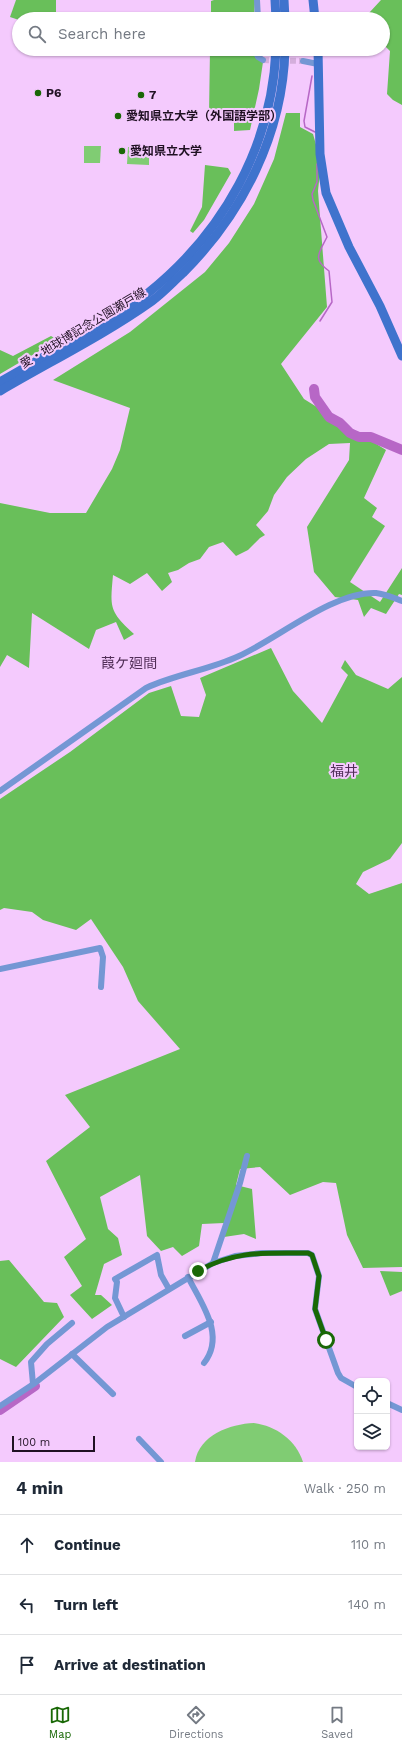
<!DOCTYPE html>
<meta charset="utf-8">
<style>
:root{--surface:#fff;--page:#f2f2f3;--text:#1f2937;--muted:#747a83;--line:#e0e1e3;--accent:#196806}
body{margin:0;font-family:"Work Sans","Noto Sans JP",sans-serif;background:var(--page);color:var(--text)}
.controls{position:absolute;right:12px;bottom:12px;display:grid;overflow:hidden;border-radius:6px;box-shadow:0 1px 3px #0004}
.controls button{width:36px;height:36px;display:grid;place-items:center;padding:0;border:0;border-bottom:1px solid var(--line);background:var(--surface);color:var(--text);font:20px sans-serif}
.scale{position:absolute;left:12px;bottom:10px;width:83px;box-sizing:border-box;padding-left:4px;border:2px solid #201123;border-top:0;font-size:11px;line-height:14px;white-space:nowrap;color:#201123;-webkit-text-stroke:3px #f4cafd;paint-order:stroke}
.stop{position:absolute;width:12px;height:12px;margin:-9px;border:3px solid #196806;border-radius:50%;background:#fff}
.stop.end{background:#196806;border-color:#fff;box-shadow:0 1px 4px #0008}
.list{margin:0;padding:0;list-style:none}
h2{display:flex;justify-content:space-between;align-items:center;height:52px;margin:0;padding:0 16px;font-size:17px}
h2 small{font-size:13px;font-weight:400;color:var(--muted)}
.list li{display:grid;grid-template-columns:26px 1fr auto;gap:12px;align-items:center;box-sizing:border-box;height:60px;padding:0 16px;border-top:1px solid var(--line)}
.list b{display:block;font-size:15px;white-space:nowrap}
.list em{font-size:13px;font-style:normal;color:var(--muted)}
.icon{flex:none;width:22px;height:22px;fill:none;stroke:currentColor;stroke-width:2;stroke-linecap:round;stroke-linejoin:round}
.map{position:relative;flex:none;width:402px;height:1462px;overflow:hidden}
.search{position:absolute;background:var(--surface);box-shadow:0 1px 3px #0004;left:12px;right:12px;top:12px;height:44px;display:flex;align-items:center;gap:10px;box-sizing:border-box;padding:0 14px;border-radius:22px;color:var(--muted);font-size:15px}
.sheet{height:232px;background:var(--surface)}
nav{display:flex;justify-content:space-around;align-items:center;box-sizing:border-box;height:56px;border-top:1px solid var(--line);background:var(--surface);font-size:11px;color:var(--muted)}
nav a{display:grid;justify-items:center;gap:2px}
nav .on{color:var(--accent)}
.map>svg:first-child{display:block}
.green{fill:#80cc73}
.forest{fill:#69bf5a}
.lines{fill:none;stroke-linecap:round;stroke-linejoin:round}
.stream{stroke:#b767c6;stroke-width:1.5}
.river{stroke:#b767c6;stroke-width:10}
.street-tunnel{stroke:#d4aedc;stroke-width:6;stroke-dasharray:6 3;stroke-linecap:butt}
.street{stroke:#7497d4;stroke-width:6}
.secondary{stroke:#3f73cd;stroke-width:9}
.route{stroke:#196806;stroke-width:5}
.poi-dot{fill:#196806;stroke:#f4cafd;stroke-width:1.5}
.labels{text-anchor:middle;stroke-width:4;stroke-linejoin:round;paint-order:stroke}
.poi-label{font-size:12px;font-weight:bold;fill:#201123;stroke:#f4cafd;text-anchor:start}
.street-label{font-size:12px;fill:#201123;stroke:#f4cafd}
.quarter-label{font-size:14px;fill:#512e58;stroke:#f4cafd}
</style>
<div class="map">
<svg width="402" height="1462" viewBox="0 0 402 1462">
<rect width="100%" height="100%" fill="#f4cafd"/>
<!-- green -->
<g class="green">
<path d="M84 146H101L100 163H84Z"/>
<path d="M128 147 149 148V165L127 164Z"/>
<path d="M254 1423C276 1426 296 1440 303 1462H195C199 1435 230 1424 254 1423Z"/>
</g>
<!-- forest -->
<g class="forest">
<path d="M16 0H56V19L19 20 10 17Z"/>
<path d="M214 0H255L254 19H211V1Z"/>
<path d="M381 0H402V105L393 100 387 94 390 51 383 44V19H367L369 13Z"/>
<path d="M210 49H253C253 57 256 58 263 62L259 89 250 130 234 131V119L209 115Z"/>
<path d="M286 113H300V127L313 134 321 162 318 191 327 307 281 364 304 399 386 450 364 498 377 508 372 517 385 526 350 582 380 602 402 568V595L399 594 386 614 371 608 364 617 358 600 335 597 314 572 307 527 349 460 350 443 329 444 306 459 287 477 274 495 268 511 256 525 265 535 260 538 248 550 236 556 223 542 209 547 200 559 189 563 178 570 168 573 172 582 162 591 147 573 130 584 113 575C110 608 109 611 134 634L124 640 116 622 96 630 89 649 32 613 29 668 7 655 0 667V503L50 513H86L112 469 120 450 130 408 53 380 130 332 205 272 229 243 254 204 274 159Z"/>
<path d="M205 165 228 168 231 173 204 220 193 233 190 231 202 207Z"/>
<path d="M51 336 58 340 0 374V350L13 356Z"/>
<path d="M271 648 293 691 322 723 348 675 341 668 345 660 356 675 388 689 402 677V843L390 859 363 872 356 884 369 894 402 883V1267L363 1268 347 1235 336 1183 323 1182 290 1195 260 1167 240 1169 236 1185 252 1189 256 1239 244 1234 224 1237V1223L202 1224 199 1246 182 1256 173 1247 161 1251 147 1236 140 1175 100 1197 108 1229 118 1238 122 1255 104 1264 95 1295H101L112 1305 92 1319 70 1295 82 1286 64 1257 86 1239 46 1161 90 1127 65 1095 180 1049 138 1001 123 967 91 919 76 930 43 920 32 912 4 908 0 910V799L70 752 149 693 171 686 181 716 199 717 206 695 200 678Z"/>
<path d="M9 1260 44 1302 57 1303 64 1317 16 1367 0 1359V1261Z"/>
<path d="M380 1271 402 1272V1291L390 1296Z"/>
</g>
<g class="lines">
<!-- stream -->
<g class="stream">
<path d="M312 76 304 121 305 127 315 132"/>
<path d="M317 164V182L312 194 313 200 327 237C319 253 312 259 329 271L332 302 320 321"/>
</g>
<!-- river -->
<g class="river">
<path d="M314 389 315 397 329 417 340 423 350 433 359 437H371L402 450"/>
<path d="M0 1410 35 1386"/>
</g>
<!-- street-tunnel -->
<path class="street-tunnel" d="M263 60 303 61"/>
<!-- street -->
<g class="street">
<path d="M257 0 258 19"/>
<path d="M255 49 258 57 263 60"/>
<path d="M303 61 318 64"/>
<path d="M0 791 146 688C176 674 209 670 239 656 277 639 334 591 376 593 385 594 394 598 402 601"/>
<path d="M0 969 100 948 103 957 101 987"/>
<path d="M213 1263 240 1183 247 1156"/>
<path d="M188 1277C201 1303 226 1335 204 1363"/>
<path d="M124 1317 115 1298 117 1282 115 1279 157 1255 161 1275 169 1289"/>
<path d="M185 1336 211 1322"/>
<path d="M72 1354 113 1394"/>
<path d="M33 1384 31 1362 47 1344 72 1323"/>
<path d="M387 1403 402 1410"/>
<path d="M0 1406 35 1383 107 1327 213 1263 235 1256 262 1253H308L312 1255 319 1276 315 1309 338 1373 341 1378 357 1387"/>
<path d="M139 1439 161 1462"/>
</g>
<!-- secondary -->
<g class="secondary">
<path d="M275 0 276 19"/>
<path d="M284 0 285 19"/>
<path d="M313 0 315 19"/>
<path d="M318 49 320 154 326 193 349 247 380 306 402 356"/>
<path d="M0 382C28 366 56 350 84 334 106 321 129 309 148 293 223 233 272 146 276 49"/>
<path d="M0 391C51 361 104 335 152 301 163 293 173 282 183 273 243 213 283 134 285 49"/>
</g>
</g>
<g class="lines">
<!-- route -->
<path class="route" d="M198 1271C236 1250 266 1253 308 1253L312 1255 319 1276 315 1309 326 1340"/>
</g>
<!-- markers -->
<g class="poi-dot">
<circle cx="38" cy="93" r="4"/>
<circle cx="141" cy="95" r="4"/>
<circle cx="118" cy="116" r="4"/>
<circle cx="122" cy="151" r="4"/>
</g>
<g class="labels">
<!-- poi labels -->
<g class="poi-label">
<text x="46" y="97">P6</text>
<text x="149" y="99">7</text>
<text x="126" y="120">愛知県立大学（外国語学部）</text>
<text x="130" y="155">愛知県立大学</text>
</g>
<!-- street labels -->
<g class="street-label">
<text transform="translate(83 328) rotate(-31)" y="4">愛・地球博記念公園瀬戸線</text>
</g>
<!-- quarter labels -->
<g class="quarter-label">
<text x="129" y="668">葭ケ廻間</text>
<text x="344" y="776">福井</text>
</g>
</g>
</svg>
<div class="controls">
<button><svg class="icon" aria-label="locate" viewBox="0 0 24 24"><circle cx="12" cy="12" r="6"/><path d="M12 2v4M12 18v4M2 12h4M18 12h4"/></svg></button>
<button><svg class="icon" aria-label="layers" viewBox="0 0 24 24"><path d="M12 4l9 5-9 5-9-5zM3 14l9 5 9-5"/></svg></button>
</div>
<div class="scale">100 m</div>
<div class="stop" style="left:326px;top:1340px"></div>
<div class="stop end" style="left:198px;top:1271px"></div>
<div class="search"><svg class="icon" aria-label="search" viewBox="0 0 24 24"><circle cx="10" cy="10" r="6"/><path d="M15 15l6 6"/></svg>Search here</div>
</div>
<section class="sheet">
<h2>4 min<small>Walk · 250 m</small></h2>
<ul class="list">
<li><svg class="icon" aria-label="ahead" viewBox="0 0 24 24"><path d="M12 20V5M6 11l6-6 6 6"/></svg><div><b>Continue</b></div><em>110 m</em></li>
<li><svg class="icon" aria-label="left" viewBox="0 0 24 24"><path d="M17 20v-9H6M10 6l-5 5 5 5"/></svg><div><b>Turn left</b></div><em>140 m</em></li>
<li><svg class="icon" aria-label="arrive" viewBox="0 0 24 24"><path d="M6 21V4h12l-3 4 3 4H6"/></svg><div><b>Arrive at destination</b></div></li>
</ul>
</section>
<nav>
<a class="on"><svg class="icon" aria-label="map" viewBox="0 0 24 24"><path d="M3 6l6-2 6 2 6-2v14l-6 2-6-2-6 2zM9 4v14M15 6v14"/></svg>Map</a>
<a><svg class="icon" aria-label="directions" viewBox="0 0 24 24"><path d="M12 3l9 9-9 9-9-9zM9 14v-3h6M13 9l2 2-2 2"/></svg>Directions</a>
<a><svg class="icon" aria-label="saved" viewBox="0 0 24 24"><path d="M7 4h10v16l-5-4-5 4z"/></svg>Saved</a>
</nav>
